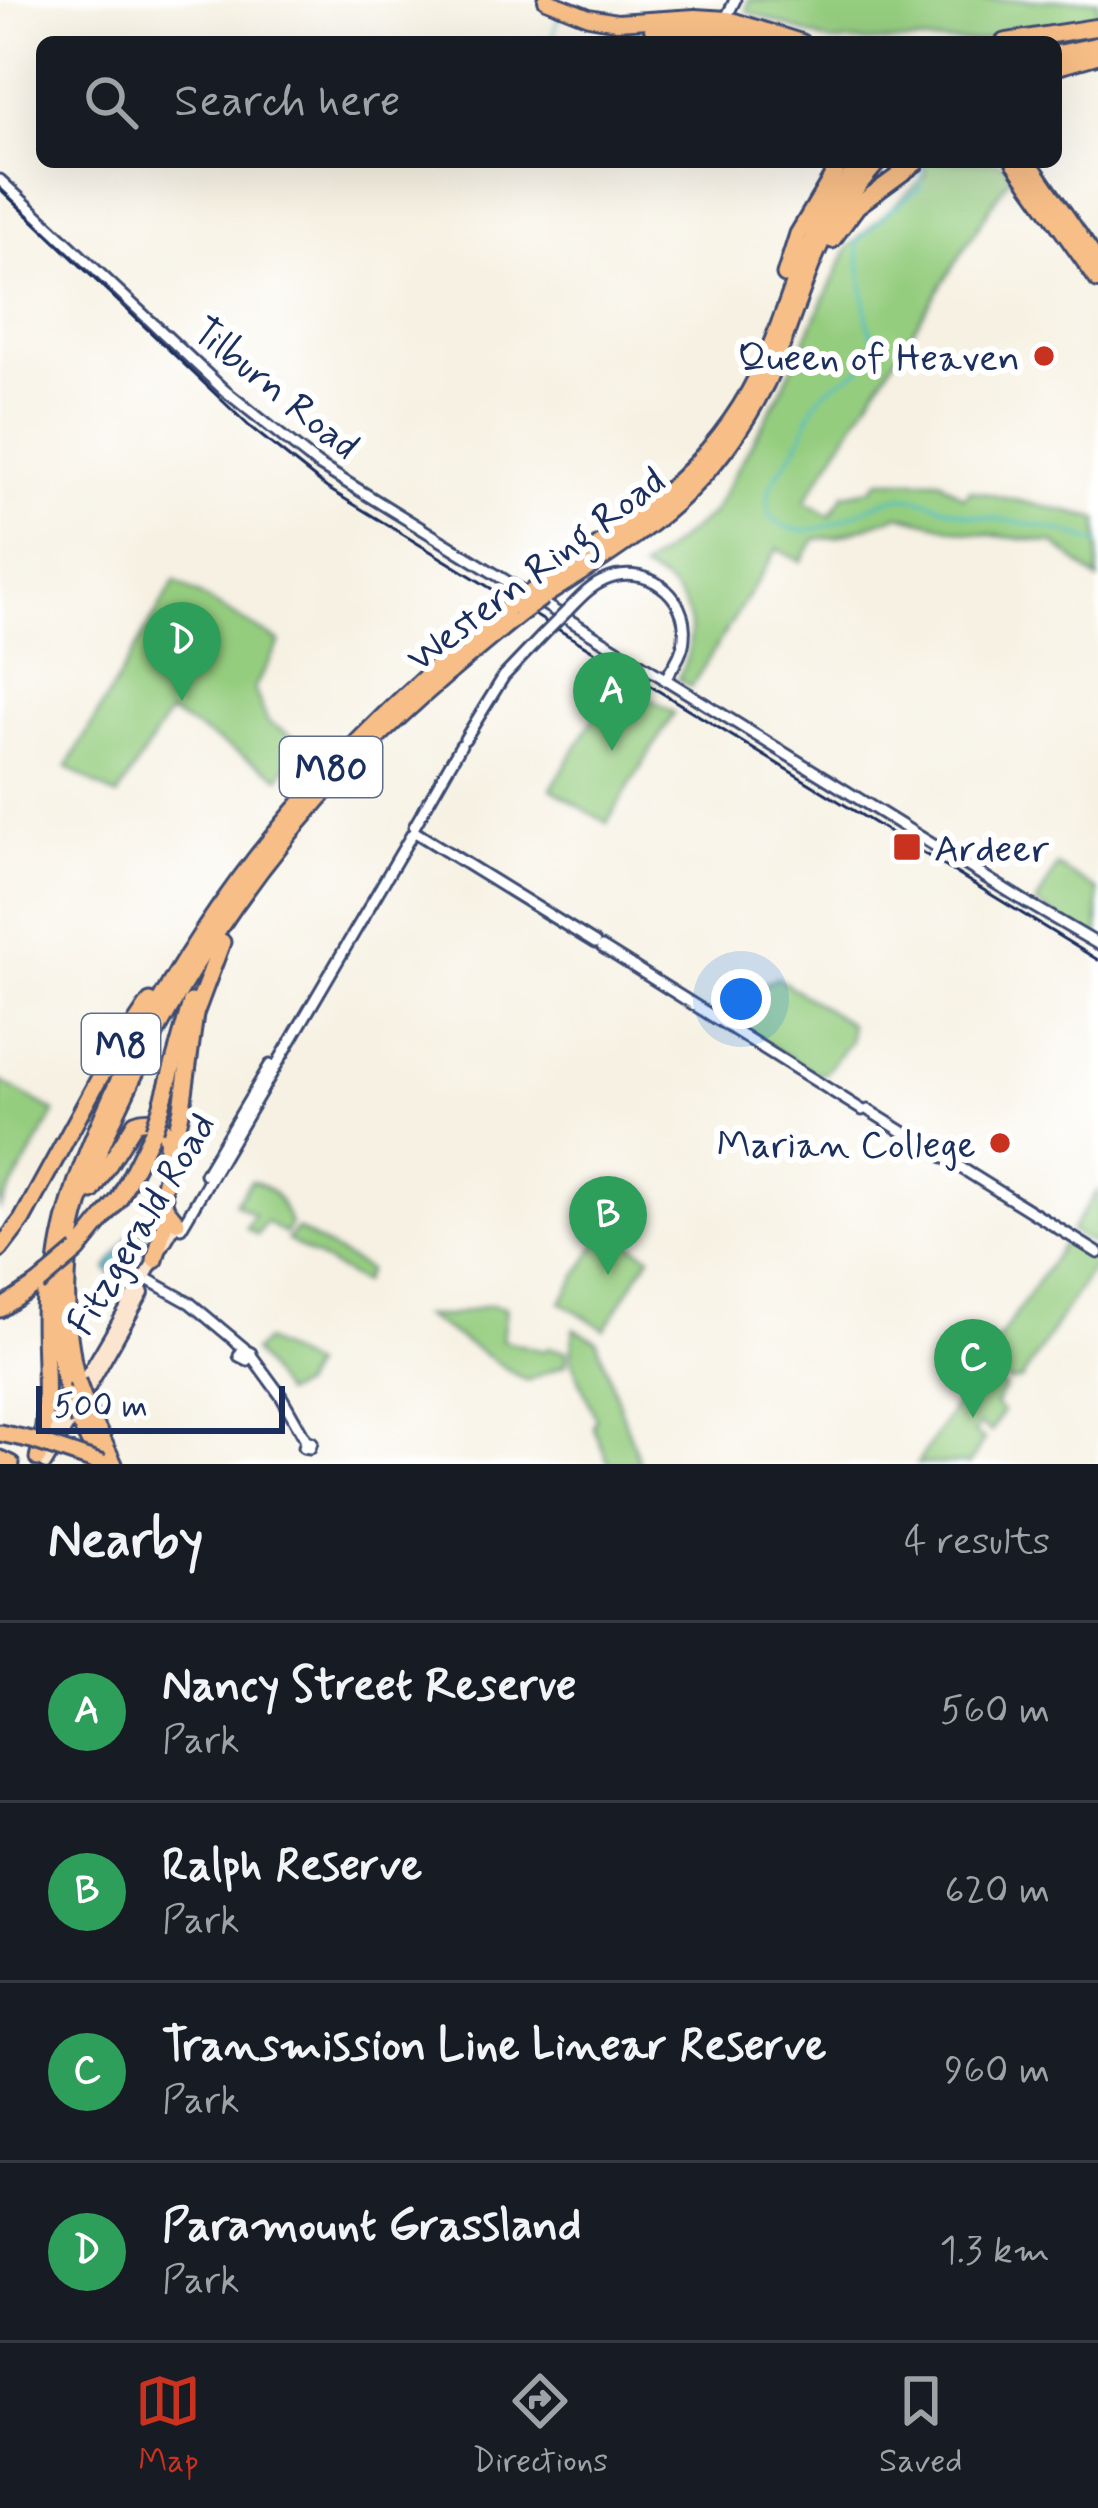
<!DOCTYPE html>
<style>
:root{--surface:#171b24;--page:#20242c;--text:#f1f3f6;--muted:#9ea1a6;--line:#363941;--accent:#c8321e}
body{margin:0;font-family:Mynerve,sans-serif;background:var(--page);color:var(--text)}
.scale{position:absolute;left:36px;bottom:30px;width:249px;box-sizing:border-box;padding-left:12px;border:6px solid #1b2f5e;border-top:0;font-size:33px;line-height:42px;white-space:nowrap;color:#1b2f5e;-webkit-text-stroke:9px #fff;paint-order:stroke}
.you{position:absolute;left:741px;top:999px;width:42px;height:42px;margin:-30px;border:9px solid #fff;border-radius:50%;background:#1a73e8;box-shadow:0 0 0 18px #1a73e833}
.badge{display:grid;place-items:center;width:78px;height:78px;border-radius:50%;background:var(--accent);color:#fff;font-size:39px;font-weight:700}
.pin{position:absolute;translate:-50% -99px;filter:drop-shadow(0 3px 6px #0008)}
.pin::after{content:'';position:absolute;top:63px;width:42px;height:36px;background:inherit;clip-path:polygon(0 0,100% 0,50% 100%)}
.list{margin:0;padding:0;list-style:none}
h2{display:flex;justify-content:space-between;align-items:center;height:156px;margin:0;padding:0 48px;font-size:51px}
h2 small{font-size:39px;font-weight:400;color:var(--muted)}
.list li{display:grid;grid-template-columns:78px 1fr auto;gap:36px;align-items:center;box-sizing:border-box;height:180px;padding:0 48px;border-top:3px solid var(--line)}
.list b{display:block;font-size:45px;white-space:nowrap}
.list p{margin:0;font-size:39px;white-space:nowrap;color:var(--muted)}
.list em{font-size:39px;font-style:normal;color:var(--muted)}
.icon{flex:none;width:66px;height:66px;fill:none;stroke:currentColor;stroke-width:2;stroke-linecap:round;stroke-linejoin:round}
.map{position:relative;flex:none;width:1098px;height:1464px;overflow:hidden}
.search{position:absolute;background:var(--surface);box-shadow:0 12px 48px #0002;left:36px;right:36px;top:36px;height:132px;display:flex;align-items:center;gap:30px;box-sizing:border-box;padding:0 42px;border-radius:18px;color:var(--muted);font-size:45px}
.sheet{height:876px;background:var(--surface)}
nav{display:flex;justify-content:space-around;align-items:center;box-sizing:border-box;height:168px;border-top:3px solid var(--line);background:var(--surface);font-size:33px;color:var(--muted)}
nav a{display:grid;justify-items:center;gap:6px}
nav .on{color:var(--accent)}
.map>svg:first-child{display:block}
.green{fill:#95cd7f;stroke:#587e6e;stroke-width:3}
.water{fill:#50bec5;stroke:#367692;stroke-width:3}
.lines{fill:none;stroke-linecap:round;stroke-linejoin:round}
.stream{stroke:#50bec5;stroke-width:3}
.tertiary-casing{stroke:#3c4c72;stroke-width:15}
.secondary-casing{stroke:#3c4c72;stroke-width:16}
.trunk-casing{stroke:#3c4c72;stroke-width:20}
.motorway-casing{stroke:#3c4c72;stroke-width:21}
.tertiary{stroke:#fff;stroke-width:9}
.secondary{stroke:#fce5cf;stroke-width:10}
.trunk{stroke:#f7be87;stroke-width:14}
.motorway{stroke:#f7be87;stroke-width:15}
.rail{stroke:#1b2f5e;stroke-width:3}
.tertiary-bridge-casing{stroke:#3c4c72;stroke-width:15;stroke-linecap:butt}
.motorway-bridge-casing{stroke:#3c4c72;stroke-width:21;stroke-linecap:butt}
.tertiary-bridge{stroke:#fff;stroke-width:9}
.motorway-bridge{stroke:#f7be87;stroke-width:15}
.poi-dot{fill:#c8321e;stroke:#fff;stroke-width:4.5}
.labels{text-anchor:middle;stroke-width:12;stroke-linejoin:round;paint-order:stroke}
.shield{fill:#fff;stroke:#5f6d8e;stroke-width:3}
.shield-label{font-size:36px;font-weight:bold;fill:#1b2f5e}
.poi-label{font-size:39px;fill:#1b2f5e;stroke:#fff;text-anchor:end}
.street-label{font-size:39px;fill:#1b2f5e;stroke:#fff}
</style>
<div class="map">
<svg width="1098" height="1464" viewBox="0 0 1098 1464">
<rect width="100%" height="100%" fill="#fff"/>
<filter id="ink" filterUnits="userSpaceOnUse"><feTurbulence type="fractalNoise" baseFrequency=".00833" numOctaves="2"/><feDisplacementMap in="SourceGraphic" scale="24" xChannelSelector="R" yChannelSelector="G"/><feConvolveMatrix kernelMatrix="1 2 1 2 8 2 1 2 1" color-interpolation-filters="sRGB"/></filter>
<filter id="wash" filterUnits="userSpaceOnUse"><feTurbulence type="fractalNoise" baseFrequency=".004" numOctaves="4" result="noise"/><feDisplacementMap in="SourceGraphic" scale="48" xChannelSelector="R" yChannelSelector="G"/><feGaussianBlur stdDeviation="2.7" result="paint"/><feColorMatrix in="noise" values="0 0 0 0 0 0 0 0 0 0 0 0 0 0 0 0 0 1.4 0 .05"/><feComposite in="paint" operator="in"/></filter>
<g filter="url(#wash)">
<rect width="100%" height="100%" fill="#f6f1e2"/>
<!-- green -->
<g class="green">
<path d="M748 0H1098V20L1021 28 975 42H829L747 11Z"/>
<path d="M924 162H1000L1012 173 805 501 830 516 844 494 871 489 880 480H940L964 498 970 490 1095 518 1098 520V580L1054 543 967 532 899 515 836 537 815 539 801 562 778 548 691 687 678 679C702 632 692 590 641 570L712 514 780 393 848 248 927 175Z"/>
<path d="M175 581 280 642 254 689 268 722 300 741 280 777 169 713 117 797 67 767Z"/>
<path d="M617 679 674 713 607 823 551 789Z"/>
<path d="M1057 866 1098 891V942L1036 904Z"/>
<path d="M777 978 850 1024V1041L825 1073 817 1074 738 1026 762 985Z"/>
<path d="M0 1081 55 1112 0 1208Z"/>
<path d="M251 1181C276 1187 281 1203 291 1224L285 1234 266 1222 257 1235 246 1228 254 1215 235 1203Z"/>
<path d="M1098 1190V1235L1092 1244 1071 1231Z"/>
<path d="M297 1229 368 1270 362 1283 287 1240Z"/>
<path d="M606 1229 650 1256 605 1329 561 1302Z"/>
<path d="M1066 1239 1098 1259 1021 1380 1010 1382 982 1365Z"/>
<path d="M489 1305 506 1308 502 1340 543 1351 549 1348 567 1351 566 1364 526 1381 424 1316H449Z"/>
<path d="M574 1328 597 1341 640 1464H609L593 1426 596 1419 571 1360Z"/>
<path d="M265 1341 311 1366 300 1387 283 1394 253 1351Z"/>
<path d="M978 1371 1005 1388 995 1404 1002 1412 991 1432 980 1425 974 1433 984 1439 970 1464H917Z"/>
</g>
<!-- water -->
<path class="water" d="M134 1228 149 1234 118 1298V1284L107 1269Z"/>
<g class="lines">
<!-- stream -->
<g class="stream">
<path d="M551 42 561 9"/>
<path d="M923 163 920 188 889 211 857 243 868 324C891 369 844 371 822 394 809 408 806 429 797 446 790 460 777 470 771 486 767 497 767 504 770 515 805 553 854 509 891 499 919 492 944 510 971 515 1014 523 1057 525 1098 544"/>
</g>
</g>
</g>
<g filter="url(#ink)">
<g class="lines">
<!-- tertiary casing -->
<g class="tertiary-casing">
<g id="tertiary">
<path d="M724 22 735 0"/>
<path d="M0 180 224 390 317 464 1029 904"/>
<path d="M567 611C578 600 589 587 603 581 643 562 689 593 684 638 683 654 673 666 665 680"/>
<path d="M465 739 504 676 544 634"/>
<path d="M414 827 461 745"/>
<path d="M415 832 595 943"/>
<path d="M1033 906 1098 944"/>
<path d="M602 947 862 1110"/>
<path d="M868 1110 1098 1253"/>
<path d="M205 1174 270 1065"/>
<path d="M181 1228 412 834"/>
<path d="M145 1278 190 1303 244 1348"/>
<path d="M243 1349 251 1353 247 1360 239 1356Z"/>
<path d="M251 1355 281 1396 306 1440 312 1442 310 1448 304 1447 306 1440"/>
</g>
</g>
<!-- secondary casing -->
<g class="secondary-casing">
<g id="secondary">
<path d="M45 1446 177 1222 179 1225"/>
<path d="M46 1464 143 1293"/>
</g>
</g>
<!-- trunk casing -->
<g class="trunk-casing">
<g id="trunk">
<path d="M546 0 589 17 617 22 695 17 728 19 801 42"/>
<path d="M652 29 723 28 773 42"/>
<path d="M1014 162 1098 281"/>
<path d="M1029 162 1098 262"/>
</g>
</g>
<!-- motorway casing -->
<g class="motorway-casing">
<g id="motorway">
<path d="M1004 42 1098 27"/>
<path d="M1056 54 1098 45"/>
<path d="M1056 67 1098 55"/>
<path d="M832 240 857 206 917 162"/>
<path d="M785 275 798 234 841 162"/>
<path d="M533 591C621 530 708 476 757 377 796 297 799 234 862 162"/>
<path d="M543 597C642 533 711 493 766 383 787 338 799 290 820 245 834 213 856 188 878 162"/>
<path d="M161 1108 191 1002"/>
<path d="M92 1191 135 1123C154 1115 170 1127 167 1148"/>
<path d="M177 1222 165 1207 163 1190 182 1108 195 1014 222 942"/>
<path d="M0 1249 22 1220 100 1077 150 1002"/>
<path d="M77 1251 119 1199 154 1129"/>
<path d="M155 1260 166 1219"/>
<path d="M0 1309 38 1284"/>
<path d="M77 1381C65 1330 63 1279 73 1228 82 1186 101 1147 118 1109 176 983 255 864 351 764 404 709 461 661 521 613"/>
<path d="M69 1395C34 1282 68 1191 115 1089 204 896 343 737 509 607"/>
<path d="M87 1408 114 1464"/>
<path d="M79 1422 101 1464"/>
<path d="M0 1433 32 1440"/>
<path d="M38 1458C54 1405 38 1335 47 1276"/>
<path d="M0 1459 11 1464"/>
</g>
</g>
<!-- tertiary -->
<use href="#tertiary" class="tertiary"/>
<!-- secondary -->
<use href="#secondary" class="secondary"/>
<!-- trunk -->
<use href="#trunk" class="trunk"/>
<!-- motorway -->
<use href="#motorway" class="motorway"/>
<!-- rail -->
<path class="rail" d="M0 189 249 426 327 488 1098 960"/>
<!-- tertiary-bridge casing -->
<g class="tertiary-bridge-casing">
<path id="tertiary-bridge" d="M544 634 567 611"/>
</g>
<!-- motorway-bridge casing -->
<g class="motorway-bridge-casing">
<g id="motorway-bridge">
<path d="M509 607 533 591"/>
<path d="M521 613 543 597"/>
<path d="M154 1129 161 1108"/>
<path d="M38 1284 77 1251"/>
<path d="M77 1381 87 1408"/>
<path d="M69 1395 79 1422"/>
<path d="M32 1440 103 1464"/>
</g>
</g>
<!-- tertiary-bridge -->
<use href="#tertiary-bridge" class="tertiary-bridge"/>
<!-- motorway-bridge -->
<use href="#motorway-bridge" class="motorway-bridge"/>
</g>
</g>
<!-- markers -->
<g class="poi-dot">
<circle cx="1044" cy="356" r="12"/>
<rect x="892" y="832" width="30" height="30" rx="6"/>
<circle cx="1000" cy="1143" r="12"/>
</g>
<g class="labels">
<!-- shield labels -->
<g class="shield">
<rect x="280" y="737" width="102" height="60" rx="9"/>
<rect x="82" y="1014" width="78" height="60" rx="9"/>
</g>
<g class="shield-label">
<text x="331" y="780">M80</text>
<text x="121" y="1057">M8</text>
</g>
<!-- poi labels -->
<g class="poi-label">
<text x="1020" y="370">Queen of Heaven</text>
<text x="934" y="861" text-anchor="start">Ardeer</text>
<text x="976" y="1157">Marian College</text>
</g>
<!-- street labels -->
<g class="street-label">
<text transform="translate(277 387) rotate(39)" y="14">Tilburn Road</text>
<text transform="translate(535 568) rotate(-37)" y="14">Western Ring Road</text>
<text transform="translate(140 1223) rotate(-59)" y="14">Fitzgerald Road</text>
</g>
</g>
</svg>
<div class="scale">500 m</div>
<div class="you"></div>
<div class="pin badge" style="left:612px;top:751px;background:#2e9e5b">A</div>
<div class="pin badge" style="left:608px;top:1275px;background:#2e9e5b">B</div>
<div class="pin badge" style="left:973px;top:1418px;background:#2e9e5b">C</div>
<div class="pin badge" style="left:182px;top:701px;background:#2e9e5b">D</div>
<div class="search"><svg class="icon" aria-label="search" viewBox="0 0 24 24"><circle cx="10" cy="10" r="6"/><path d="M15 15l6 6"/></svg>Search here</div>
</div>
<section class="sheet">
<h2>Nearby<small>4 results</small></h2>
<ul class="list">
<li><span class="badge" style="background:#2e9e5b">A</span><div><b>Nancy Street Reserve</b><p>Park</p></div><em>560 m</em></li>
<li><span class="badge" style="background:#2e9e5b">B</span><div><b>Ralph Reserve</b><p>Park</p></div><em>620 m</em></li>
<li><span class="badge" style="background:#2e9e5b">C</span><div><b>Transmission Line Linear Reserve</b><p>Park</p></div><em>960 m</em></li>
<li><span class="badge" style="background:#2e9e5b">D</span><div><b>Paramount Grassland</b><p>Park</p></div><em>1.3 km</em></li>
</ul>
</section>
<nav>
<a class="on"><svg class="icon" aria-label="map" viewBox="0 0 24 24"><path d="M3 6l6-2 6 2 6-2v14l-6 2-6-2-6 2zM9 4v14M15 6v14"/></svg>Map</a>
<a><svg class="icon" aria-label="directions" viewBox="0 0 24 24"><path d="M12 3l9 9-9 9-9-9zM9 14v-3h6M13 9l2 2-2 2"/></svg>Directions</a>
<a><svg class="icon" aria-label="saved" viewBox="0 0 24 24"><path d="M7 4h10v16l-5-4-5 4z"/></svg>Saved</a>
</nav>
